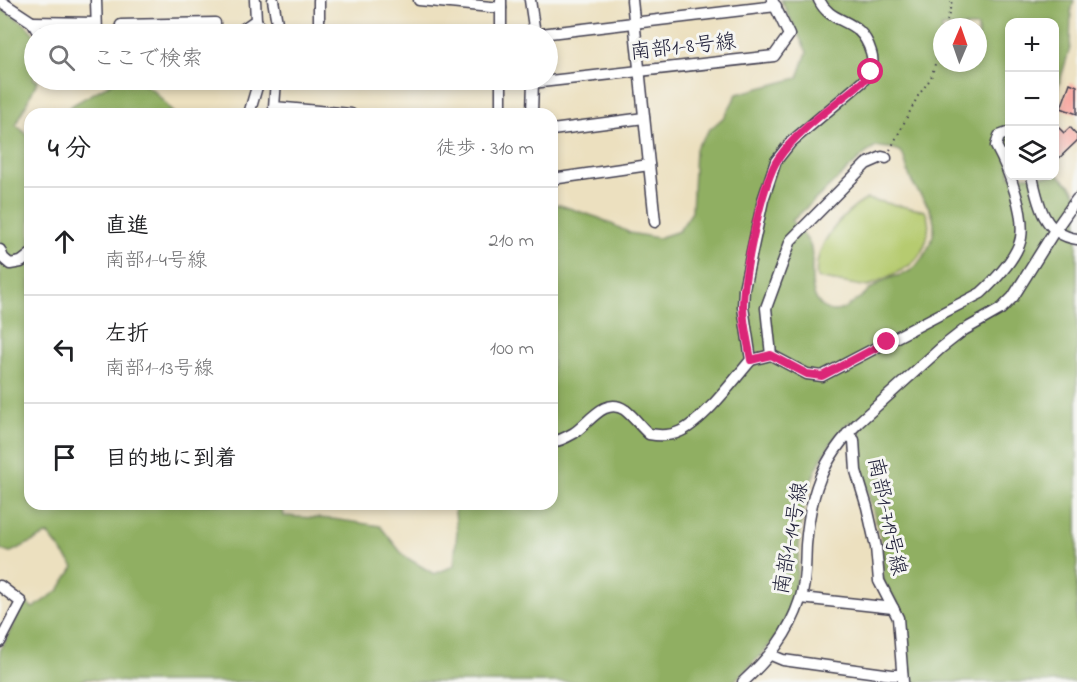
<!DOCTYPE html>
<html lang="ja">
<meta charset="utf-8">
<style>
:root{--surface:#fff;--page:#f6f6f6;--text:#202124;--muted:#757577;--line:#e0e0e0}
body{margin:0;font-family:"Indie Flower","Klee One",sans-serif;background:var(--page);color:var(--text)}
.controls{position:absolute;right:18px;top:18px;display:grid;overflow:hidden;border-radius:12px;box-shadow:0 3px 9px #0003}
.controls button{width:54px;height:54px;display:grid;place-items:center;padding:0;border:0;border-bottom:2px solid var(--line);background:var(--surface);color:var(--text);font:30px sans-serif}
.compass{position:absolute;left:933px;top:18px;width:54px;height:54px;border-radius:50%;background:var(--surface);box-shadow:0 3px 9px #0003;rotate:2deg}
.stop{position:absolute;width:18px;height:18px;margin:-14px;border:4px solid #db2777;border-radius:50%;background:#fff}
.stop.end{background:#db2777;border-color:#fff;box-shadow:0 2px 6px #0008}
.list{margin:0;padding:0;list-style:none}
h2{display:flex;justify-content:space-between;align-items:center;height:78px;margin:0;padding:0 24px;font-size:26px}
h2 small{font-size:20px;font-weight:400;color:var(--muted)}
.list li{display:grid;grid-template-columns:39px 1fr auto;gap:18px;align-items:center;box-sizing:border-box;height:108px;padding:0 24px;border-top:2px solid var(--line)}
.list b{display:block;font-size:22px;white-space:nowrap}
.list p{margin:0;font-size:20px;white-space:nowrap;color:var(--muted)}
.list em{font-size:20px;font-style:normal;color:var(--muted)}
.icon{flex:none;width:33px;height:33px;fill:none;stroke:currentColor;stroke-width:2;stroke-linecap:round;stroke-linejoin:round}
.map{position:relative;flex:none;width:1077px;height:682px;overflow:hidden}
.search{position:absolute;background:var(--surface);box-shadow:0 3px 9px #0003;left:24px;top:24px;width:534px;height:66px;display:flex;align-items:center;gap:15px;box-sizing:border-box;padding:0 21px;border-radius:33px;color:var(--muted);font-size:22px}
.panel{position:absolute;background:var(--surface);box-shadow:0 3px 9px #0003;left:24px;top:108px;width:534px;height:402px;border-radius:18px}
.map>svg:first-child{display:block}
.green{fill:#b6cb6f;stroke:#6c7655;stroke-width:1.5}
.forest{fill:#90af62;stroke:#59684e;stroke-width:1.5;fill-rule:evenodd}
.building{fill:#f8a39b}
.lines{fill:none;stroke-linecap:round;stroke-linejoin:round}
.minor-casing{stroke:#403e4f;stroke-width:13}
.path{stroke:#403e4f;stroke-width:2;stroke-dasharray:1.5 4.5;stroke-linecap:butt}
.minor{stroke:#fff;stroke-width:10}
.route{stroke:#db2777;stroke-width:8}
.labels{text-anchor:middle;stroke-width:6;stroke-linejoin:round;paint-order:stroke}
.street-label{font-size:21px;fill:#22223b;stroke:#f6f6f2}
</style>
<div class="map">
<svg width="1077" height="682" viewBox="0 0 1077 682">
<rect width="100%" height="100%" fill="#f6f6f2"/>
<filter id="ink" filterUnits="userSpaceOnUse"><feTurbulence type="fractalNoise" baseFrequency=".0167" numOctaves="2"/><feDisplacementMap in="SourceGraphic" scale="12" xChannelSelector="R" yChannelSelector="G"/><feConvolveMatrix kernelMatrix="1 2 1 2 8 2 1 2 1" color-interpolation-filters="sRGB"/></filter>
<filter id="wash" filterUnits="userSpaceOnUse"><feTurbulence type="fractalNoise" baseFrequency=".008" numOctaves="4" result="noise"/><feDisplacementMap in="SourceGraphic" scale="24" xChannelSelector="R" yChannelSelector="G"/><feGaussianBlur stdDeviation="1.35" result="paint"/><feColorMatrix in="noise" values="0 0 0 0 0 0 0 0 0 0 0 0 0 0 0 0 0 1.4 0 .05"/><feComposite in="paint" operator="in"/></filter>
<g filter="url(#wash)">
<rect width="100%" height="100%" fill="#ece0bf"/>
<!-- green -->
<path class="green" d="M867 199 925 211C930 220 929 228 927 238 918 272 893 271 868 287L817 278C812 247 841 214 867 199Z"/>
<!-- forest -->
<g class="forest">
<path d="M781 0H1074L1071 11 1070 48 1055 97 1054 22H1010V176H1054L1055 172 1071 186 1077 195V682H908L904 617 901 608 883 581 882 543 862 472 861 432 850 421C819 450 804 492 800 533 798 556 798 579 793 602 784 635 757 660 733 682H130L86 679 78 682H0V651L25 602 33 608 59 590 74 567 48 534 9 553 0 549V7L25 24 34 34V80H38L16 125 30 137V504H282L284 516 333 519 380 526 404 556 434 574 454 566 457 531 454 504H552V204L560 205 599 218 630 233 658 238 679 231 692 212 695 149 709 130 725 116 737 94 798 78 807 52ZM942 27H978V63H942ZM876 147C911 148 900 155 911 180 918 195 933 206 934 224 935 239 925 256 916 266 906 276 895 275 883 281 867 288 843 321 824 308 805 294 815 267 811 248 809 238 797 229 792 221L866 153Z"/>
<path d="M117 80C150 80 154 90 174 114H62L74 104Z"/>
</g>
<g id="blocks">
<!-- building -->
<g class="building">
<path d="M1070 83 1077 86V114L1061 108Z"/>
<path d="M1054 123 1064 133 1070 127 1077 135V141L1054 163Z"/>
</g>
</g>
</g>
<g filter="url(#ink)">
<use href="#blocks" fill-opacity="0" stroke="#403e4f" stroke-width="1.5"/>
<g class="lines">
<!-- minor casing -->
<g class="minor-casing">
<g id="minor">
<path d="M96 0 97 34"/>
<path d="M273 0 279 34"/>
<path d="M319 0V34"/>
<path d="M419 0 501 8"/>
<path d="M501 0V34"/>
<path d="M530 0 535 34"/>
<path d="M632 0 655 222"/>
<path d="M0 1 32 22 39 34"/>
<path d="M256 20 263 34"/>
<path d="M32 22 96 23"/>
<path d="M121 34V25L215 23 216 34"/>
<path d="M236 34 256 20 255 0"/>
<path d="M541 34 776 6"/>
<path d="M276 80 274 107 351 114"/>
<path d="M501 80V114"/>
<path d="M532 83 774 56 789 35 772 0"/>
<path d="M249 114 259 80"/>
<path d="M532 114 533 80"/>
<path d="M552 130 644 118"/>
<path d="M1032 176C1038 204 1044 235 1077 239"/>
<path d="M552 179 649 165"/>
<path d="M0 250 3 258 10 264 21 262 30 255"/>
<path d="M771 355 766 308 791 240 866 164 882 157 886 158"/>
<path d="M751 360 771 355 807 374 822 376 981 293C994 281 1012 262 1019 245 1029 220 1008 168 996 146L999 136 1010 132"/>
<path d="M751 360 743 307 744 289 763 200 776 161 791 142 862 82C870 73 875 64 871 52 860 15 832 27 819 0"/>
<path d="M847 434 854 440 856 471 867 507 876 547 879 581 893 608"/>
<path d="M552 442C560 441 567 437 574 433 589 423 605 396 625 410 634 417 641 427 649 434 660 436 671 436 681 431 704 420 734 380 751 360"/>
<path d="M0 586 21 602 0 642"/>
<path d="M801 598 893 608 898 618 903 682"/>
<path d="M771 655 783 660 892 675H902"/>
<path d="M743 682C769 658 789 634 800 600 806 583 805 563 806 545 810 494 822 458 859 422L941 348 964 330 1001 309 1013 297 1055 230 1077 199"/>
</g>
</g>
<!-- path -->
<g class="path">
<path d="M946 27 952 0"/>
<path d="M890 150 918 96 931 78 942 40"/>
</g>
<!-- minor -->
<use href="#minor" class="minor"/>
</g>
</g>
<g class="lines" filter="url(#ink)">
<!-- route -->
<path class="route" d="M871 72 862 82C835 105 797 130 778 159 762 182 743 277 743 306 743 324 748 342 751 360L771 355 807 374 822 376 887 342"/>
</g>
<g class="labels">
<!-- street labels -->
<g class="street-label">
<text transform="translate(683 46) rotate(-6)" y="7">南部1-8号線</text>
<text transform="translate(888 516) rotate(78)" y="7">南部1-719号線</text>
<text transform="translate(790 538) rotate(-80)" y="7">南部1-14号線</text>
</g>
</g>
</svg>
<div class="controls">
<button>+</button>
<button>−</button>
<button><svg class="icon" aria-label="layers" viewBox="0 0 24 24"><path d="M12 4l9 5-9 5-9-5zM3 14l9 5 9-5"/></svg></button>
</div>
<svg class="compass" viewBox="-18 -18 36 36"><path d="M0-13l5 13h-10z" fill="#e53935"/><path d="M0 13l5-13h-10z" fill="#757577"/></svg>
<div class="stop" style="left:871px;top:72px"></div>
<div class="stop end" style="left:887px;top:342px"></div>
<div class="search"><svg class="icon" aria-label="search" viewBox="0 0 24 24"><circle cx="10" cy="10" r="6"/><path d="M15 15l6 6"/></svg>ここで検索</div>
<section class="panel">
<h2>4 分<small>徒歩 · 310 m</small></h2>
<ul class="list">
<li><svg class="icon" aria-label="ahead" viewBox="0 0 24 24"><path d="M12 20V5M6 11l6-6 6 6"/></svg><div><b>直進</b><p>南部1-4号線</p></div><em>210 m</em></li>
<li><svg class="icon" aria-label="left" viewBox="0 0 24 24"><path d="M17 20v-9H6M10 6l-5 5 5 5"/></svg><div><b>左折</b><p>南部1-13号線</p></div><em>100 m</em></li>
<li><svg class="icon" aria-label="arrive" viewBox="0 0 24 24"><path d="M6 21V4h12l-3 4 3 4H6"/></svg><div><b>目的地に到着</b></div></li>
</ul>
</section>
</div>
